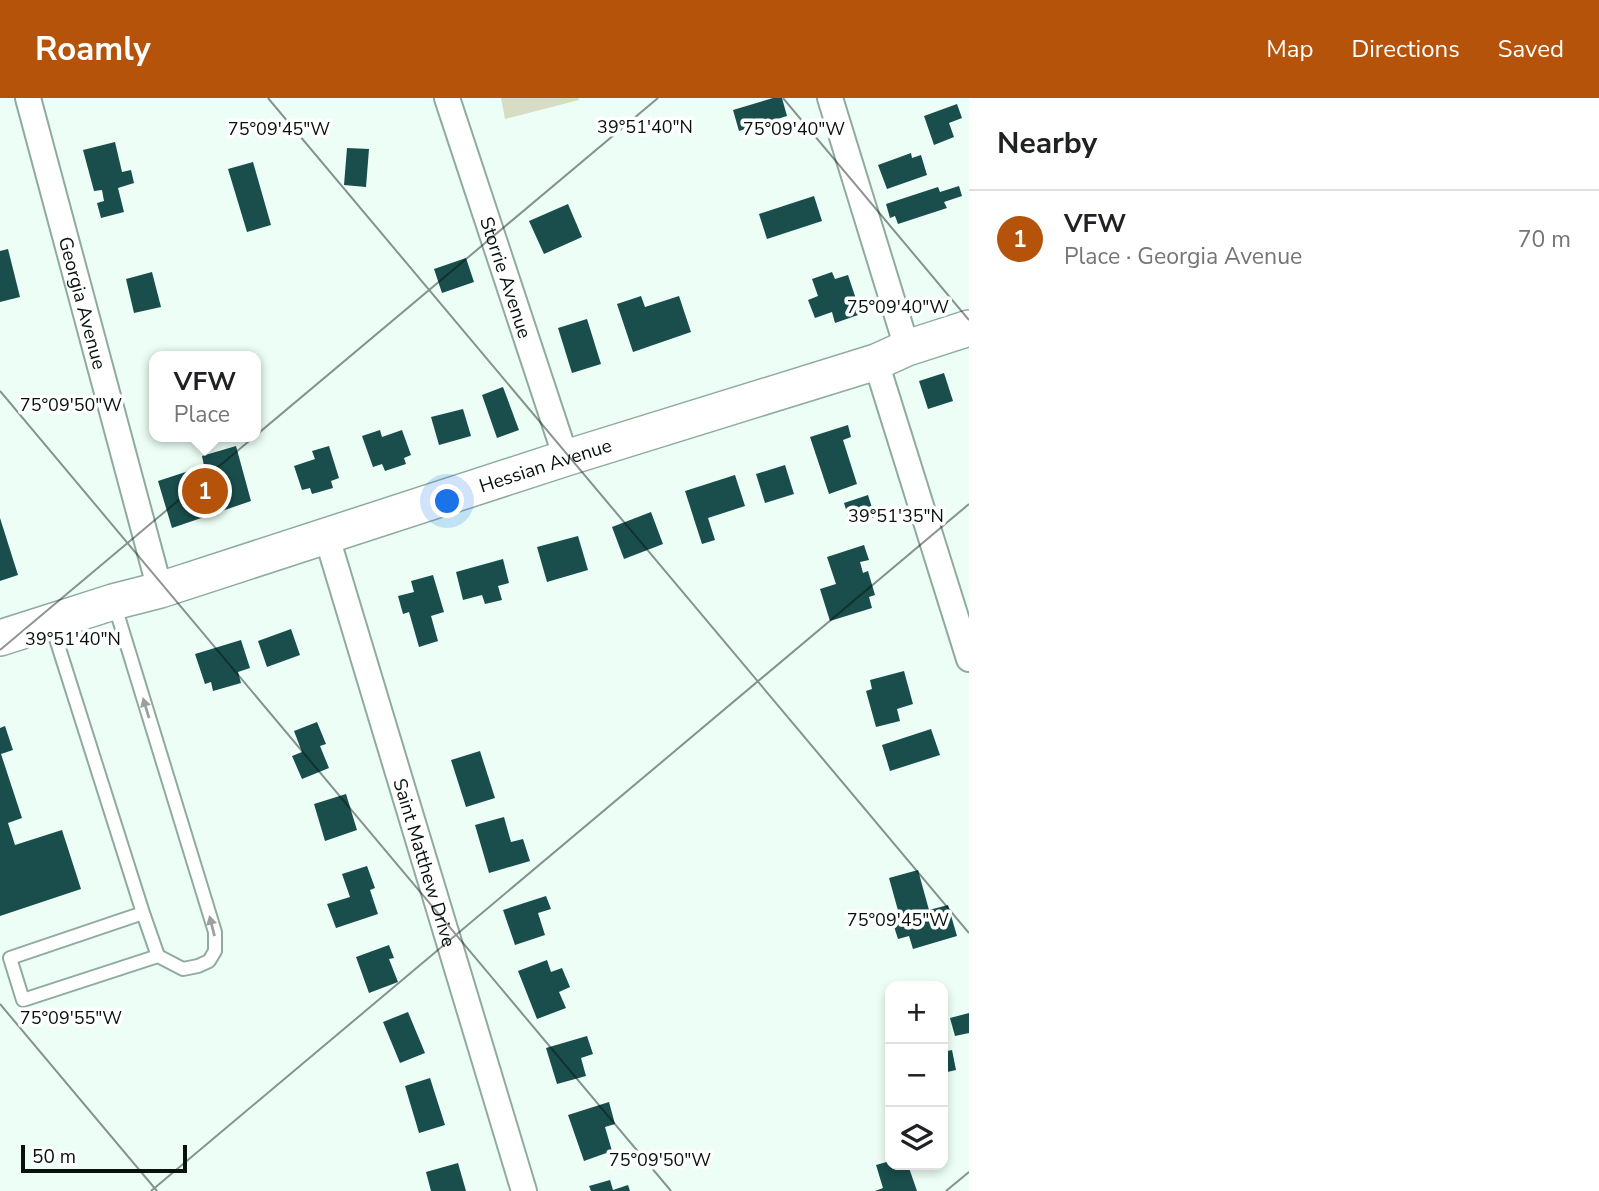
<!DOCTYPE html>
<meta charset="utf-8">
<style>
:root{--surface:#fff;--page:#f6f6f6;--text:#202124;--muted:#757577;--line:#e0e0e0;--accent:#b45309}
body{margin:0;font-family:"Nunito Sans",sans-serif;background:var(--page);color:var(--text)}
.controls{position:absolute;right:21px;bottom:21px;display:grid;overflow:hidden;border-radius:14px;box-shadow:0 4px 10px #0003}
.controls button{width:63px;height:63px;display:grid;place-items:center;padding:0;border:0;border-bottom:2px solid var(--line);background:var(--surface);color:var(--text);font:35px sans-serif}
.scale{position:absolute;left:21px;bottom:18px;width:166px;box-sizing:border-box;padding-left:7px;border:4px solid #07120d;border-top:0;font-size:19px;line-height:24px;white-space:nowrap;color:#07120d;-webkit-text-stroke:5px #fff;paint-order:stroke}
.you{position:absolute;left:448px;top:404px;width:24px;height:24px;margin:-18px;border:5px solid #fff;border-radius:50%;background:#1a73e8;box-shadow:0 0 0 10px #1a73e833}
.badge{display:grid;place-items:center;width:46px;height:46px;border-radius:50%;background:var(--accent);color:#fff;font-size:23px;font-weight:700}
.pin{position:absolute;translate:-50% -50%;border:4px solid #fff;box-shadow:0 2px 7px #0006}
.popup{position:absolute;left:149px;top:253px;width:112px;height:91px;box-sizing:border-box;display:grid;place-content:center;border-radius:14px;background:var(--surface);filter:drop-shadow(0 2px 5px #0005);font-size:23px;white-space:nowrap;color:var(--muted)}
.popup b{font-size:26px;color:var(--text)}
.popup::after{content:'';position:absolute;left:50%;top:100%;margin-left:-14px;border:14px solid transparent;border-top-color:var(--surface)}
.list{margin:0;padding:0;list-style:none}
h2{display:flex;justify-content:space-between;align-items:center;height:91px;margin:0;padding:0 28px;font-size:30px}
h2 small{font-size:23px;font-weight:400;color:var(--muted)}
.list li{display:grid;grid-template-columns:46px 1fr auto;gap:21px;align-items:center;box-sizing:border-box;height:98px;padding:0 28px;border-top:2px solid var(--line)}
.list b{display:block;font-size:26px;white-space:nowrap}
.list p{margin:0;font-size:23px;white-space:nowrap;color:var(--muted)}
.list em{font-size:23px;font-style:normal;color:var(--muted)}
.icon{flex:none;width:38px;height:38px;fill:none;stroke:currentColor;stroke-width:2;stroke-linecap:round;stroke-linejoin:round}
.map{position:relative;flex:none;width:969px;height:1093px;overflow:hidden}
header{display:flex;align-items:center;gap:42px;box-sizing:border-box;height:98px;padding:0 35px;background:var(--accent);color:#fff}
header strong{font-size:33px}
nav{display:flex;gap:38px;margin-inline-start:auto;font-size:24px}
main{display:flex}
aside{flex:1;background:var(--surface)}
.map>svg:first-child{display:block}
.green{fill:#d8dcc3}
.building{fill:#194e4c}
.lines{fill:none;stroke-linecap:round;stroke-linejoin:round}
.lane-casing{stroke:#8fab9e;stroke-width:16}
.street-casing{stroke:#8fab9e;stroke-width:28}
.secondary-casing{stroke:#8fab9e;stroke-width:38}
.lane{stroke:#fff;stroke-width:12}
.street{stroke:#fff;stroke-width:24}
.secondary{stroke:#fff;stroke-width:35}
.oneway{fill:#9ca09e}
.ticks{fill:none;stroke:#07120d;stroke-width:2;stroke-opacity:0.45}
.labels{text-anchor:middle;stroke-width:7;stroke-linejoin:round;paint-order:stroke}
.street-label{font-size:19px;fill:#07120d;stroke:#fff}
.ticks-label{font-size:18px;text-anchor:middle;fill:#07120d;stroke:#fff;stroke-width:7;stroke-linejoin:round;paint-order:stroke}
</style>
<header>
<strong>Roamly</strong>
<nav><a>Map</a><a>Directions</a><a>Saved</a></nav>
</header>
<main>
<div class="map">
<svg width="969" height="1093" viewBox="0 0 969 1093">
<rect width="100%" height="100%" fill="#ecfef5"/>
<!-- green -->
<path class="green" d="M501 0H578L579 2 505 21Z"/>
<!-- building -->
<g class="building">
<path d="M773 0H782L787 18 739 33 733 12Z"/>
<path d="M957 6 962 20 949 25 954 39 934 47 924 18Z"/>
<path d="M115 44 122 74 131 72 134 85 118 90 124 114 101 120 97 105 104 103 102 92 94 93 83 52Z"/>
<path d="M347 50 369 51 366 89 344 87Z"/>
<path d="M911 55 912 60 921 57 927 77 887 91 878 67Z"/>
<path d="M253 64 271 127 247 134 228 71Z"/>
<path d="M959 88 962 98 944 104 947 110 898 126 895 118 890 120 886 106 938 89 940 94Z"/>
<path d="M814 98 822 123 767 141 759 116Z"/>
<path d="M568 106 582 139 544 156 529 123Z"/>
<path d="M8 151 20 199 0 204V153Z"/>
<path d="M466 160 474 184 442 195 434 171Z"/>
<path d="M152 174 161 209 134 215 126 181Z"/>
<path d="M832 174 835 181 848 177 861 216 835 225 832 214 815 220 808 202 818 198 812 181Z"/>
<path d="M641 198 645 209 679 198 691 234 633 254 617 206Z"/>
<path d="M587 221 601 266 572 275 558 230Z"/>
<path d="M944 275 953 303 928 311 919 283Z"/>
<path d="M503 289 519 332 497 340 482 297Z"/>
<path d="M463 311 471 338 439 347 431 319Z"/>
<path d="M848 327 851 339 843 342 857 386 829 396 810 339Z"/>
<path d="M380 332 382 339 402 332 411 357 404 360 406 366 385 373 382 366 373 369 362 338Z"/>
<path d="M236 348 251 403 172 430 158 383 204 368 202 358Z"/>
<path d="M329 348 339 380 331 383 333 390 312 396 310 390 302 392 294 368 315 361 312 353Z"/>
<path d="M785 367 794 396 765 405 756 376Z"/>
<path d="M735 377 745 408 708 420 715 442 702 446 685 393Z"/>
<path d="M868 397 875 419 851 427 844 405Z"/>
<path d="M651 414 663 446 624 461 612 429Z"/>
<path d="M0 420 18 477 0 483Z"/>
<path d="M578 438 588 472 547 484 537 449Z"/>
<path d="M864 447 869 462 860 464 863 475 868 473 875 497 869 499 872 510 830 523 820 491 836 486 827 459Z"/>
<path d="M503 461 509 485 498 488 502 502 485 506 482 497 463 502 456 474Z"/>
<path d="M433 477 444 514 431 518 438 543 419 549 409 514 403 516 398 498 414 494 411 483Z"/>
<path d="M291 531 300 557 267 569 258 543Z"/>
<path d="M241 542 250 570 238 574 241 585 213 593 211 584 205 586 195 556Z"/>
<path d="M904 573 913 606 897 611 900 623 876 629 866 593 872 591 870 582Z"/>
<path d="M317 624 326 646 320 648 329 670 302 681 292 658 302 654 294 633Z"/>
<path d="M5 628 13 652 1 656 22 720 8 725 15 747 62 732 81 791 0 818V630Z"/>
<path d="M931 631 940 657 890 673 882 647Z"/>
<path d="M480 653 495 700 466 709 451 662Z"/>
<path d="M346 696 357 732 325 743 314 706Z"/>
<path d="M504 719 511 744 523 741 530 763 489 775 475 727Z"/>
<path d="M367 768 375 790 370 792 378 816 336 830 327 806 350 799 342 776Z"/>
<path d="M918 772 929 812 948 807 957 838 913 851 909 838 898 841 891 819 899 816 889 780Z"/>
<path d="M546 798 551 811 538 815 545 837 515 847 503 812Z"/>
<path d="M389 847 394 860 389 861 398 884 369 895 356 859Z"/>
<path d="M547 862 551 874 562 870 570 889 559 894 566 910 537 921 518 873Z"/>
<path d="M408 914 425 955 400 965 383 924Z"/>
<path d="M969 915V935L955 938 950 920Z"/>
<path d="M587 938 593 956 581 960 586 978 557 986 546 950Z"/>
<path d="M952 952 956 972 943 975V954Z"/>
<path d="M430 980 445 1027 419 1035 405 988Z"/>
<path d="M609 1004 615 1026 605 1029 612 1053 584 1063 568 1017Z"/>
<path d="M890 1063V1067H908L917 1093H875L883 1090 876 1067Z"/>
<path d="M458 1065 466 1093H431L426 1074Z"/>
<path d="M610 1082 613 1092 628 1087 630 1093H591L589 1088Z"/>
</g>
<g class="lines">
<!-- lane casing -->
<g class="lane-casing">
<g id="lane">
<path d="M114 505 215 834V853L209 863 198 868 183 871 158 858"/>
<path d="M51 525 143 815 10 860 23 902 158 858 143 815"/>
</g>
</g>
<!-- street casing -->
<g class="street-casing">
<g id="street">
<path id="s1" d="M28 0 160 492"/>
<path id="s2" d="M447 0 566 360"/>
<path d="M830 0 907 250"/>
<path d="M876 264 969 561"/>
<path id="s3" d="M326 436 524 1093"/>
</g>
</g>
<!-- secondary casing -->
<g class="secondary-casing">
<g id="secondary">
<path id="s4" d="M0 540 113 504 160 492 566 360 876 264 907 250 969 230"/>
</g>
</g>
<!-- lane -->
<use href="#lane" class="lane"/>
<!-- street -->
<use href="#street" class="street"/>
<!-- secondary -->
<use href="#secondary" class="secondary"/>
</g>
<!-- one-way arrows -->
<defs><path id="oneway-solid" d="M-6-.8H1V-3.2L6.5 0L1 3.2V.8H-6Z" transform="scale(1.75)"/></defs>
<g class="oneway">
<use href="#oneway-solid" transform="translate(146 610) rotate(-107)"/>
<use href="#oneway-solid" transform="translate(212 828) rotate(-104)"/>
</g>
<!-- ticks -->
<path class="ticks" d="M268 0 969 835M783 0 969 222M0 293 671 1093M0 552 658 0M0 906 157 1093M151 1093 969 406M946 1093 969 1074"/>
<g class="labels">
<!-- street labels -->
<g class="street-label">
<text dy="7" stroke="none"><textPath href="#s2" startOffset="189">Storrie Avenue</textPath></text>
<text dy="7" stroke="none"><textPath href="#s1" startOffset="212">Georgia Avenue</textPath></text>
<text dy="7" stroke="none"><textPath href="#s4" startOffset="572">Hessian Avenue</textPath></text>
<text dy="7" stroke="none"><textPath href="#s3" startOffset="343">Saint Matthew Drive</textPath></text>
</g>
</g>
<g class="ticks-label">
<text x="645" y="35">39°51'40"N</text>
<text x="279" y="37">75°09'45"W</text>
<text x="794" y="37">75°09'40"W</text>
<text x="898" y="215">75°09'40"W</text>
<text x="71" y="313">75°09'50"W</text>
<text x="896" y="424">39°51'35"N</text>
<text x="73" y="547">39°51'40"N</text>
<text x="898" y="828">75°09'45"W</text>
<text x="71" y="926">75°09'55"W</text>
<text x="660" y="1068">75°09'50"W</text>
</g>
</svg>
<div class="controls">
<button>+</button>
<button>−</button>
<button><svg class="icon" aria-label="layers" viewBox="0 0 24 24"><path d="M12 4l9 5-9 5-9-5zM3 14l9 5 9-5"/></svg></button>
</div>
<div class="scale">50 m</div>
<div class="you"></div>
<div class="pin badge" style="left:205px;top:393px">1</div>
<div class="popup"><b>VFW</b>Place</div>
</div>
<aside>
<h2>Nearby<small></small></h2>
<ul class="list">
<li><span class="badge">1</span><div><b>VFW</b><p>Place · Georgia Avenue</p></div><em>70 m</em></li>
</ul>
</aside>
</main>
